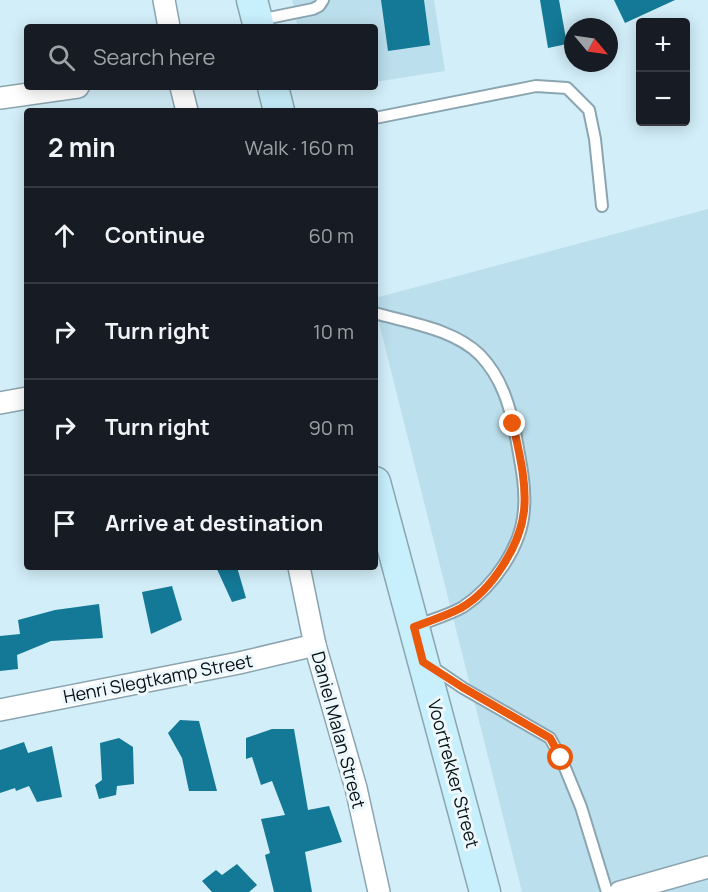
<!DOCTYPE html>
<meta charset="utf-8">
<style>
:root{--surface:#171b24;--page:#242831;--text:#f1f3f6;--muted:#9ea1a6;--line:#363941}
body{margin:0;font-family:Manrope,sans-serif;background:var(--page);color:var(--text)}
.controls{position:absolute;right:18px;top:18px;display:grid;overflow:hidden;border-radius:6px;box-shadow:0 3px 15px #0003}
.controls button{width:54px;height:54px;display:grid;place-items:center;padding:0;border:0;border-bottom:2px solid var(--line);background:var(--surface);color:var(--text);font:30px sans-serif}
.compass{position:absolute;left:564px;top:18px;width:54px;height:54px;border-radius:50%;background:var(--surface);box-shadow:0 3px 15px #0003;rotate:119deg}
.stop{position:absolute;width:18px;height:18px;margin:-14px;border:4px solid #ea580c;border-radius:50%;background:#fff}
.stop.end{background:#ea580c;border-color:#fff;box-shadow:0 2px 6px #0008}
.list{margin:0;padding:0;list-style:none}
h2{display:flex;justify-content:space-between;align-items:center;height:78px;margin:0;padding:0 24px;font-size:26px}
h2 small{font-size:20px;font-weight:400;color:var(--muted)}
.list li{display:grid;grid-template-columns:39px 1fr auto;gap:18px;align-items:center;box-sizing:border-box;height:96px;padding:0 24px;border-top:2px solid var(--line)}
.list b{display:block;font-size:22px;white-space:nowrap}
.list em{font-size:20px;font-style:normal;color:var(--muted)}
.icon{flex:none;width:33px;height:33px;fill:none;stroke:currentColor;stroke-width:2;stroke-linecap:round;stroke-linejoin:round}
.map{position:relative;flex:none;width:708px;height:892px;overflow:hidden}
.search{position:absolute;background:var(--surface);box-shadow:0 3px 15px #0003;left:24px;top:24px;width:354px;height:66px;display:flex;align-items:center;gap:15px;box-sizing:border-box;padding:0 21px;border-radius:6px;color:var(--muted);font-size:22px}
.panel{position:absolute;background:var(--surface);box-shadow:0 3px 15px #0003;left:24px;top:108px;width:354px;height:462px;border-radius:6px}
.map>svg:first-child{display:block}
.built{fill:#bcdfed}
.building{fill:#147996}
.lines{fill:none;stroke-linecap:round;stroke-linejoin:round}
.service-casing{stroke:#8ba5b0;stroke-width:14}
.minor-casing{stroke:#8ba5b0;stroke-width:24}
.secondary-casing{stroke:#8ba5b0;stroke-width:33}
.service{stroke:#fff;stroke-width:10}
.minor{stroke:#fff;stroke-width:21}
.secondary{stroke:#c7effc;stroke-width:30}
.route{stroke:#ea580c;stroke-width:8}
.labels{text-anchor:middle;stroke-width:6;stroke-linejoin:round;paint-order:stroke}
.street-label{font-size:18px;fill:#060f12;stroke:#edf8fc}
</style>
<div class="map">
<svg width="708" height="892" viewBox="0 0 708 892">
<rect width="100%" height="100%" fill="#d2eef9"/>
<!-- built -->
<g class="built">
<path d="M292 0H434L445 71 375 82V27H298Z"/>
<path d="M708 209V892H522L375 307V298Z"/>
</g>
<!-- building -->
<g class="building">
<path d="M381 0H424L430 45 388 51Z"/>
<path d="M540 0H559L567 44 548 48Z"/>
<path d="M614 0H675L625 23Z"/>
<path d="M216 567H237L246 598 232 602Z"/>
<path d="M172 586 182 620 151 634 142 592Z"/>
<path d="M99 604 103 638 51 641 17 655 18 669 0 671V636L20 634 18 620 55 610Z"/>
<path d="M180 720 199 721 217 791H189L182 758 168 733Z"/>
<path d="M272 729H294L308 810 329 806 342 842 305 852 312 892H274L265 855 270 853 261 819 285 815 272 781 261 785 252 757 246 759V738Z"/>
<path d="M119 738 133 747 134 784 117 786 116 795 99 799 95 785 102 780 100 743Z"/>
<path d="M24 742 28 753 52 746 62 797 37 802 29 786 16 791 15 788 0 793V750Z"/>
<path d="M237 864 257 885 249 892H212L202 881 216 870 222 875Z"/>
</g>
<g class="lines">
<!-- service casing -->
<g class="service-casing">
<g id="service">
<path d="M259 20 313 9 319 6 323 0"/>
<path d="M375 118 536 86 567 88 589 110 595 139 602 206"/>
<path d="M375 313C409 323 454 329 480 355 502 378 510 406 516 437 520 460 526 486 524 509 522 547 493 587 463 607 449 615 431 620 416 626"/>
<path d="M432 667 463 688 550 738 561 758 581 807 607 892"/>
</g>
</g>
<!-- minor casing -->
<g class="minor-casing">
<g id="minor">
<path d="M164 0 169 27"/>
<path d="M181 87 187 111"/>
<path d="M0 98 78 87"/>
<path d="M0 403 27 398"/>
<path d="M299 567 315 645 356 788 379 892"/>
<path d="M0 710 239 663 315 645"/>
<path d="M620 892 708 867"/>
</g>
</g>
<!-- secondary casing -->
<g class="secondary-casing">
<g id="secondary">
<path d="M252 0 259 27"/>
<path d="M273 87 279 111"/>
<path d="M375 482 485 892"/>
</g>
</g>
<!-- service -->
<use href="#service" class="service"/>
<!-- minor -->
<use href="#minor" class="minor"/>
<!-- secondary -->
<use href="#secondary" class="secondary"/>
</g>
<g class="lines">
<!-- route -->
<path class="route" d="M513 424C519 452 527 483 524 511 520 546 492 590 461 608 446 616 429 621 414 627L423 662 462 687 550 738 561 758"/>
</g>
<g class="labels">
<!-- street labels -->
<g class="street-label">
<text transform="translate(158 679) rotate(-11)" y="6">Henri Slegtkamp Street</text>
<text transform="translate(338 730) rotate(75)" y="6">Daniel Malan Street</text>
<text transform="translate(453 774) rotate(75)" y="6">Voortrekker Street</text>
</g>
</g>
</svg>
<div class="controls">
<button>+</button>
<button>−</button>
</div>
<svg class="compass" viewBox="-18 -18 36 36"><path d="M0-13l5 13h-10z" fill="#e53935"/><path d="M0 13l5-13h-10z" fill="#9ea1a6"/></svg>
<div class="stop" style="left:561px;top:758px"></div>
<div class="stop end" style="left:513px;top:424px"></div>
<div class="search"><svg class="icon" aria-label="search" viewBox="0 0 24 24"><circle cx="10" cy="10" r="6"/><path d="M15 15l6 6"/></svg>Search here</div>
<section class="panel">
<h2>2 min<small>Walk · 160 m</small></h2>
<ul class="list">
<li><svg class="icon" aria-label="ahead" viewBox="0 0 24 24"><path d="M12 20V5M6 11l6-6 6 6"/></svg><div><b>Continue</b></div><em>60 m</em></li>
<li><svg class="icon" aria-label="right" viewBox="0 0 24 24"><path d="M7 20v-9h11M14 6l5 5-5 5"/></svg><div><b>Turn right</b></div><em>10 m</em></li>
<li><svg class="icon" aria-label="right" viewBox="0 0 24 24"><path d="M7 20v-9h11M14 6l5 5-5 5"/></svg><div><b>Turn right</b></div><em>90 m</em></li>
<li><svg class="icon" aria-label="arrive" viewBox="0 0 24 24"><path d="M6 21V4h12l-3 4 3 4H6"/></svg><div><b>Arrive at destination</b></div></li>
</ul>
</section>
</div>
